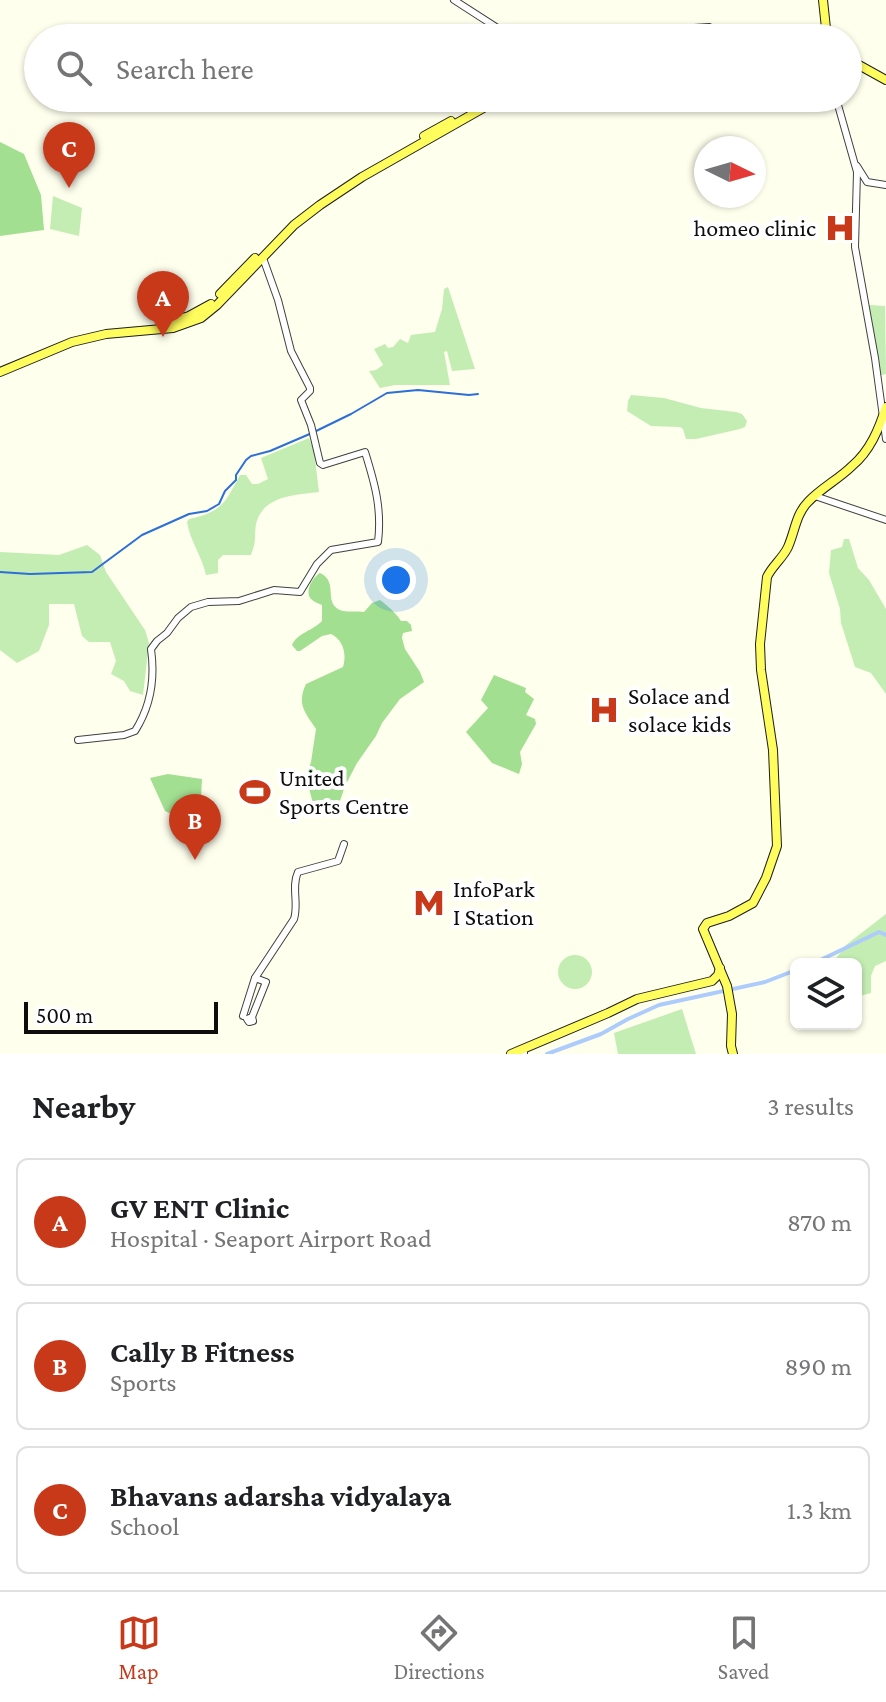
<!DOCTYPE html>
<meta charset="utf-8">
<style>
:root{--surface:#fff;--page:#f2f2f2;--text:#202124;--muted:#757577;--line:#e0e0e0;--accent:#c8391a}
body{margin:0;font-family:"Crimson Pro",serif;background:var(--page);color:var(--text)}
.controls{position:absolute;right:24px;bottom:24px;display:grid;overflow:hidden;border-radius:12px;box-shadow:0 2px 6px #0004}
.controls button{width:72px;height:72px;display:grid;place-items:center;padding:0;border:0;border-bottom:2px solid var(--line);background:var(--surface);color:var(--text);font:40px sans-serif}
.compass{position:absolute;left:694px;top:136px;width:72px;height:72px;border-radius:50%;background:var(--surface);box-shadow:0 2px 6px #0004;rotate:95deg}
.scale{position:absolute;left:24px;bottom:20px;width:194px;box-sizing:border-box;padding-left:8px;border:4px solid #0d0d0d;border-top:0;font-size:22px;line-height:28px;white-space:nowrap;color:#0d0d0d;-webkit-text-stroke:6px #fff;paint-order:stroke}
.you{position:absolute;left:396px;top:580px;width:28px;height:28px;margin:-20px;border:6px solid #fff;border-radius:50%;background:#1a73e8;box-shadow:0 0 0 12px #1a73e833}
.badge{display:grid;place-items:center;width:52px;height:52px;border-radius:50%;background:var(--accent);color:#fff;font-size:26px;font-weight:700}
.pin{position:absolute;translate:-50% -66px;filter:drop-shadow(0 2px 4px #0008)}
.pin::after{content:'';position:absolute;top:42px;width:28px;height:24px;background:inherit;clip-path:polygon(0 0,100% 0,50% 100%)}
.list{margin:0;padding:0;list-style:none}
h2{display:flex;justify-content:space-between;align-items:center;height:104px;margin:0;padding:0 32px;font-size:34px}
h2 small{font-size:26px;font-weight:400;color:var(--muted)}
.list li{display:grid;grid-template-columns:52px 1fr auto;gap:24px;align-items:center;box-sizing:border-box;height:128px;margin:0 16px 16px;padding:0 16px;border:2px solid var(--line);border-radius:12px}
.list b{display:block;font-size:30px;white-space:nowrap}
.list p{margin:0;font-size:26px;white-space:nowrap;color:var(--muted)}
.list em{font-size:26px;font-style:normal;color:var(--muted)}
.icon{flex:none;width:44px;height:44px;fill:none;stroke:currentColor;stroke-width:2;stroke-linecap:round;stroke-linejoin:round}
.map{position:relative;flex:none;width:886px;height:1054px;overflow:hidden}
.search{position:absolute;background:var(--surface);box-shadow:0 2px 6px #0004;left:24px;right:24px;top:24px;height:88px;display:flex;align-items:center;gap:20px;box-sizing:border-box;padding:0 28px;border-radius:44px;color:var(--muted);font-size:30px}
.sheet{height:536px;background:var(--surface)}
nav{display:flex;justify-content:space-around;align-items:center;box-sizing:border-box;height:112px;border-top:2px solid var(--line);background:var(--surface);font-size:22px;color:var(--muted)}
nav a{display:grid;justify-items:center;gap:4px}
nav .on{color:var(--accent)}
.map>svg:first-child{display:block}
.green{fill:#c4edb3}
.forest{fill:#a3df91}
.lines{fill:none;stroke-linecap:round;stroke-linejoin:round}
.stream{stroke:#2e6ed8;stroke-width:2}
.canal{stroke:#adccfb;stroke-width:4}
.minor-casing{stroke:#404040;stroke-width:8}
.major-casing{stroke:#1e1e1e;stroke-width:10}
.minor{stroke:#fff;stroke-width:6}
.major{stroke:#fffc5d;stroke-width:8}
.labels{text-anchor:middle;stroke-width:8;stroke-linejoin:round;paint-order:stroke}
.poi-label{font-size:24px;fill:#0d0d0d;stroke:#fff;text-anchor:start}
</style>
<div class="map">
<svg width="886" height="1054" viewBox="0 0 886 1054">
<rect width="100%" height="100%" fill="#feffed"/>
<!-- green -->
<g class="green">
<path d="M53 196 82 208 79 236 50 229Z"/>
<path d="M448 287 475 369 452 371 447 351 444 352 450 385H395L380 388 369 371 376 370 383 365 374 349 385 344 388 348 393 347 400 339 408 343 411 335 435 332 442 309 444 289Z"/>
<path d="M869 305 885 306 886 374 879 376Z"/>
<path d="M631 395 664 398 701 408 736 412 742 414 747 421 745 427 740 429 696 439H686L683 429 680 427 651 426 627 411 628 401Z"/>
<path d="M309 438 314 451 319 492C296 495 263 495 256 524 254 537 257 540 251 555H223L218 560V573L206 575C202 556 190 541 187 522L189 519C222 512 225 503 240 475H246L252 484H258L268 479 261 458Z"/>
<path d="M844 539H849L858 568 869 580 886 609V694L871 673 855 667 841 623 840 609 829 573 831 550 842 547Z"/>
<path d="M87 545 100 555 106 572 145 630 149 643 143 695 130 691 124 681 111 674 116 661 110 642H89L82 636 74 604H49V625L39 651 17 663 0 650V552L59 555Z"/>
<path d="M886 914V961L875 966 871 976V993L856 997V964H832L846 945Z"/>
<circle cx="575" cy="972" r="17"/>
<path d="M682 1009 696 1054H618L614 1033Z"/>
</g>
<!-- forest -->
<g class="forest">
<path d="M0 142 24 154 41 195 44 230 0 236Z"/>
<path d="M320 573C340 582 321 605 343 611 349 612 358 611 364 612L372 603 380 600C388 606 396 613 401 621H407L411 625 412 631 403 633 402 638 405 649 420 672 424 682 400 699 382 723 376 736 357 763 345 786 337 810 331 816 325 817 319 816 315 811 306 777 311 762 316 729C306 713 296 705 306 684L343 667C347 653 343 640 331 634L322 636 300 651H297L292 645C297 633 314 630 322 621V605C318 603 314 602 311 599 304 591 313 577 320 573Z"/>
<path d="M494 675 526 688 525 692 534 699 526 715 535 719 536 724 520 752 522 764 519 774 492 763 466 732 488 708 481 700Z"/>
<path d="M168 774 202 779 200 818 175 816 165 811 150 778Z"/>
</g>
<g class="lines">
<!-- stream -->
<path class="stream" d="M0 572 30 574 92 572 142 535 189 514 207 511 219 504 225 491 236 480V475L246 460 251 456 270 451 312 433 351 414 387 393 418 390 469 395 478 394"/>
<!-- canal -->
<g class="canal">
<path d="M812 964 879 932 886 935"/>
<path d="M547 1054 601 1034 628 1019 659 1005 765 982 796 970"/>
</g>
<!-- minor casing -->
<g class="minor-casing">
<g id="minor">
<path d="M454 0 513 38"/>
<path d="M635 38 679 29 709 27 708 30"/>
<path d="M836 98 857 172 855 247 875 358 886 439"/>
<path d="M857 166 867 182 886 185"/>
<path d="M815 496 886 520"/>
<path d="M78 740 124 735 135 731C151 706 155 677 151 649L157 641 167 633 178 618 191 607 208 602 239 601 274 590 300 592 317 564 331 550 378 542C382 509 375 484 365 452L323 465 320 463 311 425 301 400 310 391V388L291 351 278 300 263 258"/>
<path d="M243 1016 255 978 294 919C299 903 291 887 298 872L338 861 344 844"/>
<path d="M252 1017 266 982 255 978"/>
<path d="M252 1017 253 1021 249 1022 247 1019Z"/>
<path d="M524 1054V1053"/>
</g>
</g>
<!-- major casing -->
<g class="major-casing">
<g id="major">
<path d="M823 0 827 38"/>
<path d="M653 38C695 29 735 29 777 38"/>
<path d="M848 59 886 80"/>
<path d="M424 136 451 121"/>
<path d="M220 294 255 258"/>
<path d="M161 324 189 316 211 304"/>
<path d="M0 372 72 342 106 334 173 328 201 318 217 305 294 225 320 205 362 177 501 98"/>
<path d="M511 1054 608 1013 637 999 712 981 718 975 720 968"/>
<path d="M733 1054 731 1046 732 1014 727 986 703 929 707 923 729 916 753 903 766 878 777 846 773 750 761 670 760 644 767 577C772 566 783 558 788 547 795 531 796 514 808 502 821 488 839 479 852 466 870 451 879 429 886 407"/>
</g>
</g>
<!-- minor -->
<use href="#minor" class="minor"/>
<!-- major -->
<use href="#major" class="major"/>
</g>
<!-- icons -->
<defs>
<g id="hospital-bare" transform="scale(2.4)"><path d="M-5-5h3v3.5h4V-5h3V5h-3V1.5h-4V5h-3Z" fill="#c8391a" stroke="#fff" stroke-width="2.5" paint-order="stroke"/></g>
<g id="stadium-bare" transform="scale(2.4)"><path d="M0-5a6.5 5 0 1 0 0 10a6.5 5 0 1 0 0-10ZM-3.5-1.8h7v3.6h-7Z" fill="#c8391a" stroke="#fff" stroke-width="2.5" paint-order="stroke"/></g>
<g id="metro-bare" transform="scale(2.4)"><path d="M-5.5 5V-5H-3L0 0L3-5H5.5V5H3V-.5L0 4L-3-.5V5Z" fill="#c8391a" stroke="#fff" stroke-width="2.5" paint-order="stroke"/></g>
</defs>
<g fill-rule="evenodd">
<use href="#hospital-bare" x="840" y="228"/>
<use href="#hospital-bare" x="604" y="710"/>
<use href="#stadium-bare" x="255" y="792"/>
<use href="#metro-bare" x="429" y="903"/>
</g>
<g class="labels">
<!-- poi labels -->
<g class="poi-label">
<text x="816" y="236" text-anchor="end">homeo clinic</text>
<text x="628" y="704">Solace and<tspan x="628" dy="28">solace kids</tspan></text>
<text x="279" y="786">United<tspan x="279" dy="28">Sports Centre</tspan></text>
<text x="453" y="897">InfoPark<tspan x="453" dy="28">I Station</tspan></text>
</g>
</g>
</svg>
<div class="controls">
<button><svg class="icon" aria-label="layers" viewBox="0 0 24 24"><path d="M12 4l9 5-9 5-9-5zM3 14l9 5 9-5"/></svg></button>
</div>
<svg class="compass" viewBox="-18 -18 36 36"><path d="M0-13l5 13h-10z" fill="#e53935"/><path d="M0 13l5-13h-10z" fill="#757577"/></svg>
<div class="scale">500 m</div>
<div class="you"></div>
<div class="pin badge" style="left:163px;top:337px">A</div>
<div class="pin badge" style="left:195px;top:860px">B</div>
<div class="pin badge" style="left:69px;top:188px">C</div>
<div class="search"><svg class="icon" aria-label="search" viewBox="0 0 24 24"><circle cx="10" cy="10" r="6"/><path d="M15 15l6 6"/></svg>Search here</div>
</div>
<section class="sheet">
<h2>Nearby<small>3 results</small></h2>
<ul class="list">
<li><span class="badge">A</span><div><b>GV ENT Clinic</b><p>Hospital · Seaport Airport Road</p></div><em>870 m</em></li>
<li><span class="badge">B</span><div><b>Cally B Fitness</b><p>Sports</p></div><em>890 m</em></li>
<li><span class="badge">C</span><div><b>Bhavans adarsha vidyalaya</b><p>School</p></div><em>1.3 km</em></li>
</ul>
</section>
<nav>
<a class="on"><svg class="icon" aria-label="map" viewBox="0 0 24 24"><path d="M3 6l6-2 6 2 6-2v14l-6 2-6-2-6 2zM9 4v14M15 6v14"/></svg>Map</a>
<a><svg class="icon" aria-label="directions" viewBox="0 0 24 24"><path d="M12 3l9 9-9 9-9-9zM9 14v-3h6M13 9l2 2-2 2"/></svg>Directions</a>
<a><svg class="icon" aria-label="saved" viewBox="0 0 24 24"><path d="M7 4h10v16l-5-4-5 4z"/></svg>Saved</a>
</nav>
